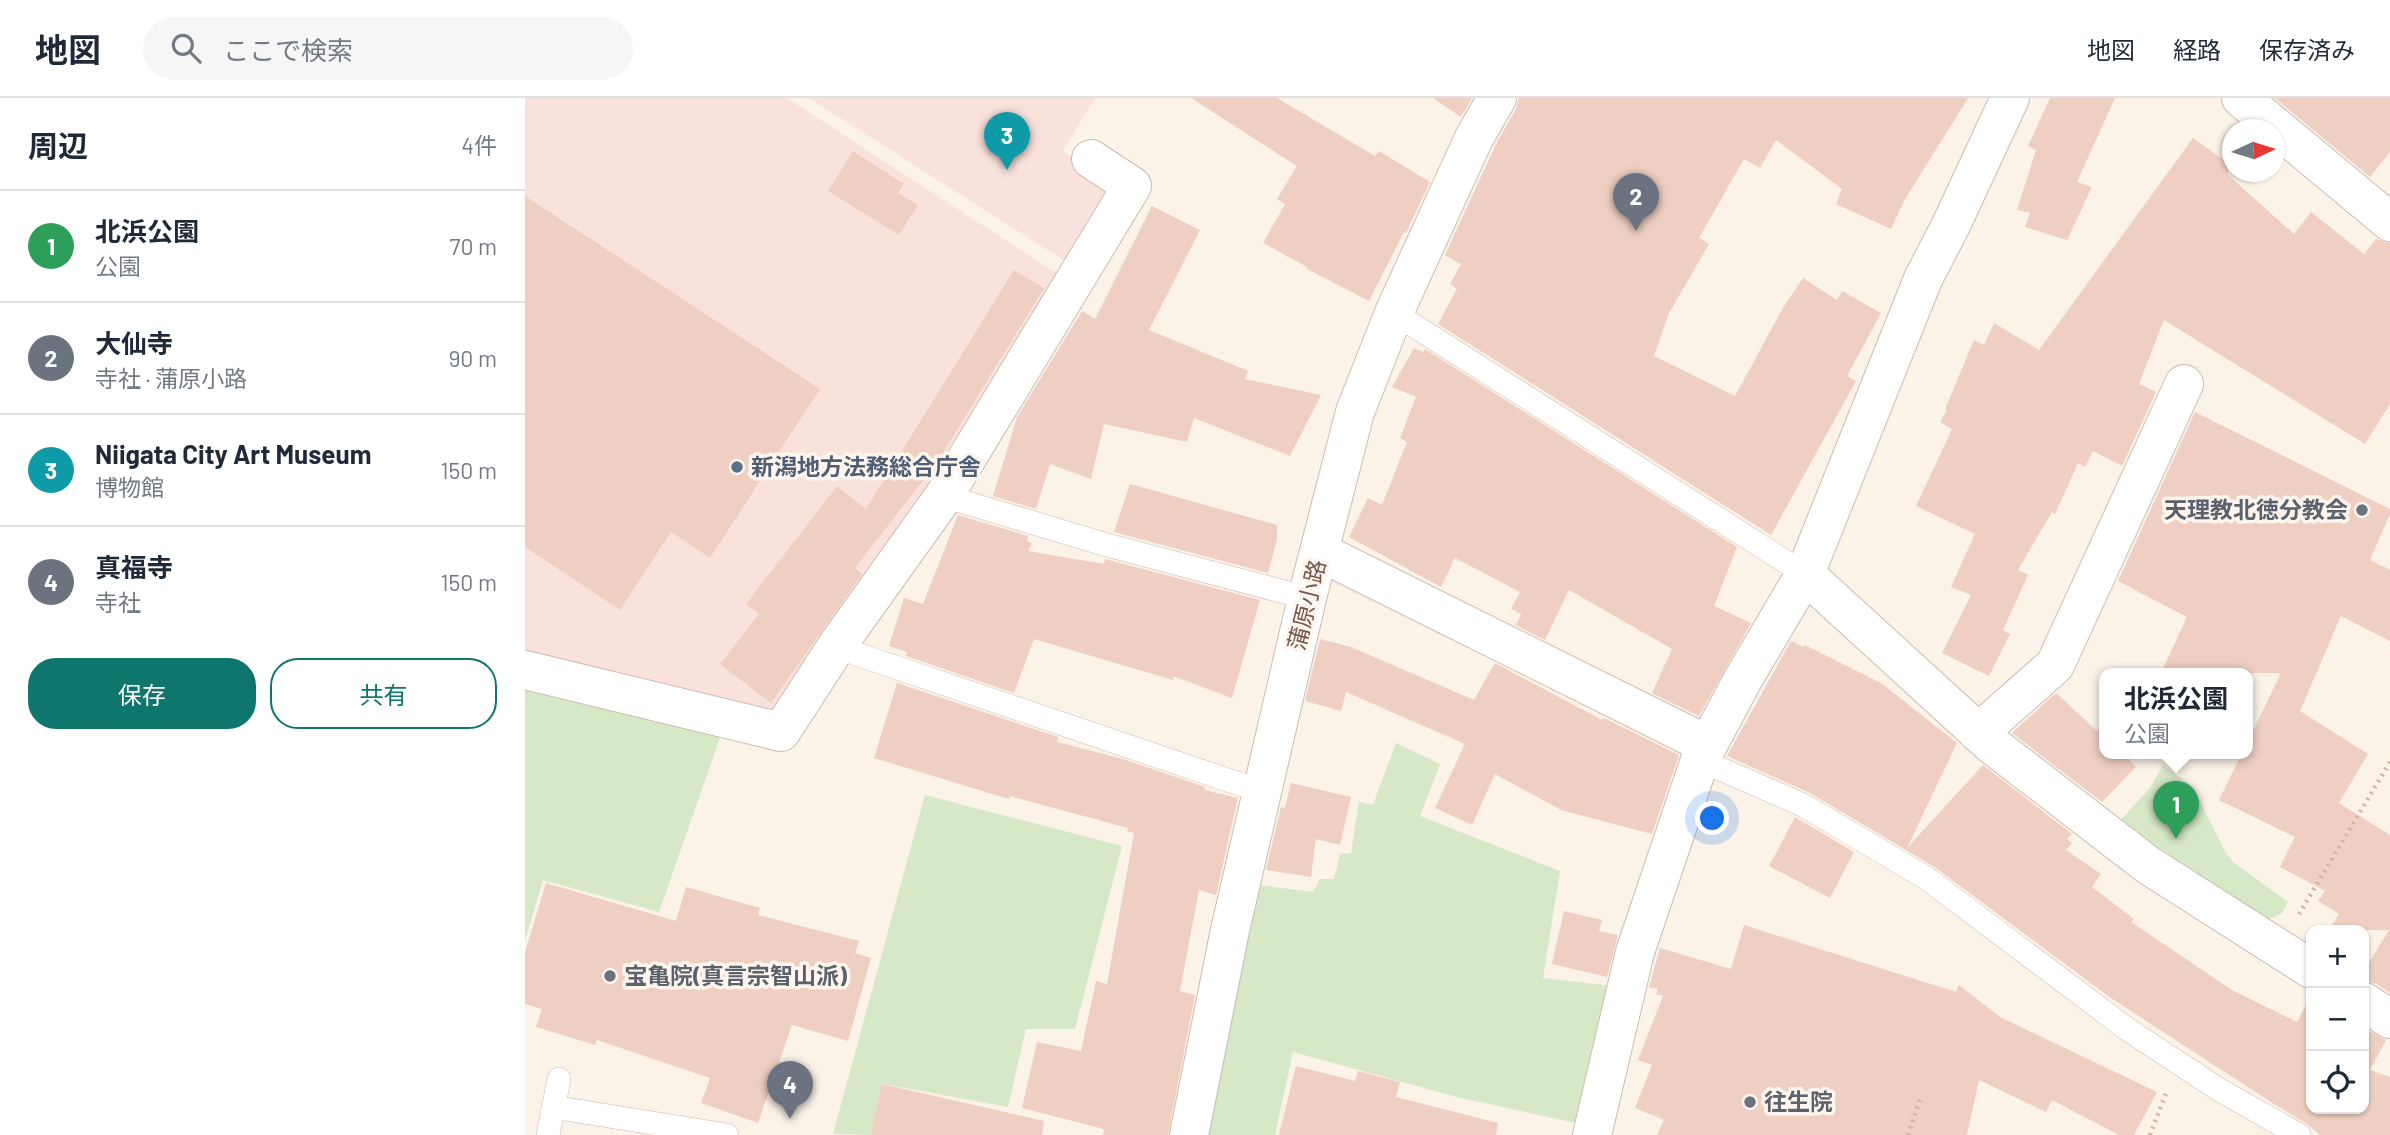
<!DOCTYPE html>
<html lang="ja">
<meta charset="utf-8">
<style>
:root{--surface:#fff;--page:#f6f6f7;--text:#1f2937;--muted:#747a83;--line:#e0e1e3;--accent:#0f766e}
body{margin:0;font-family:Barlow,"Noto Sans JP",sans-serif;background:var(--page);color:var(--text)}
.controls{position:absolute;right:21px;bottom:21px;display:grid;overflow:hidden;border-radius:14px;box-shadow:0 2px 5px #0004}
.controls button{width:63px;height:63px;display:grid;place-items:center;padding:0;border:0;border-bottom:2px solid var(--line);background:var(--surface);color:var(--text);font:35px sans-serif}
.compass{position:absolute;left:1697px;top:21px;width:63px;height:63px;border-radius:50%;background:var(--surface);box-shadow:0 2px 5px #0004;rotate:86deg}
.you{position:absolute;left:1188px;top:721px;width:24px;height:24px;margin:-18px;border:5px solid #fff;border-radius:50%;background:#1a73e8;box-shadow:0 0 0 10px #1a73e833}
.badge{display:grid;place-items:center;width:46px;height:46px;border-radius:50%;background:var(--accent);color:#fff;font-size:23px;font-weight:700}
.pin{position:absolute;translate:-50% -58px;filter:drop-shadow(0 2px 4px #0008)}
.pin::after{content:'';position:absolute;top:37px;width:24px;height:21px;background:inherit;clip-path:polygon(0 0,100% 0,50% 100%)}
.popup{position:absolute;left:1574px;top:570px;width:154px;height:91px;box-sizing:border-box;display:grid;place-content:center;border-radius:14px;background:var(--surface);filter:drop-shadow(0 2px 5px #0005);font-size:23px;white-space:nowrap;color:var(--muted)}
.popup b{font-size:26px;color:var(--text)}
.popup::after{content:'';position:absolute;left:50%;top:100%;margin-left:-14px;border:14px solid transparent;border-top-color:var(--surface)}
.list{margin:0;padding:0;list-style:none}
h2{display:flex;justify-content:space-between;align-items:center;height:91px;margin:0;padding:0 28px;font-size:30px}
h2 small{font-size:23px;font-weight:400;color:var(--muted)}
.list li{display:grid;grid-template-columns:46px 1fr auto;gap:21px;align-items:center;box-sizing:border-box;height:112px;padding:0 28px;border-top:2px solid var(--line)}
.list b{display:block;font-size:26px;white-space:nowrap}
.list p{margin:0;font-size:23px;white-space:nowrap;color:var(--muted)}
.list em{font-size:23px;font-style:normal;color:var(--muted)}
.actions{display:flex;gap:14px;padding:21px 28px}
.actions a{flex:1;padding:16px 0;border:2px solid var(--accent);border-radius:28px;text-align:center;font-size:24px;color:var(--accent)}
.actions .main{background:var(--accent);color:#fff}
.icon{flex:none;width:38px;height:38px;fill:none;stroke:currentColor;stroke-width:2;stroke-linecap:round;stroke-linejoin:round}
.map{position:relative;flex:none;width:1865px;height:1037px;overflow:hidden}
header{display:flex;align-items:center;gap:42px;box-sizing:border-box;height:98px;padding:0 35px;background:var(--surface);border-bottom:2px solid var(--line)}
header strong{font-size:33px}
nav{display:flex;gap:38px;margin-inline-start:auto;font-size:24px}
.search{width:490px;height:63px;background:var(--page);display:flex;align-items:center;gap:18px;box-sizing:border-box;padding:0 24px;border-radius:38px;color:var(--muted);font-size:26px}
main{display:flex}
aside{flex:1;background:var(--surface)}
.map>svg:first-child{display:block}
.commercial{fill:#fae2dc}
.green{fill:#d7e8c7}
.building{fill:#eecfc1}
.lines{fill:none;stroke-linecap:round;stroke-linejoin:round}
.lane-casing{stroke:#cebbb1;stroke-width:24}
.street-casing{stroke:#cebbb1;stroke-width:40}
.path{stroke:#d3b2a4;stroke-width:4.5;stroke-dasharray:2 5;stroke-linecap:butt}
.lane{stroke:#fff;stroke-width:23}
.street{stroke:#fff;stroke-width:38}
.service-dot{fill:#5c6f8a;stroke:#fef6ee;stroke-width:2.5}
.worship-dot{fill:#6b7280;stroke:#fef6ee;stroke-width:2.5}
.labels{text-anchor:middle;stroke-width:7;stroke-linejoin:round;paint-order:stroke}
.service-label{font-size:23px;font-weight:bold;fill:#4e5e75;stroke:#fef6ee;text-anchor:start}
.worship-label{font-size:23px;font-weight:bold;fill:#5b616d;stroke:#fef6ee;text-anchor:start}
.street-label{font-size:23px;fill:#73574e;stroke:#fef6ee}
</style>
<header>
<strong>地図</strong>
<div class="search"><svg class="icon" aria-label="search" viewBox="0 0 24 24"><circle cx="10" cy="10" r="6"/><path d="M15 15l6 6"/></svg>ここで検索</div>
<nav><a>地図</a><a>経路</a><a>保存済み</a></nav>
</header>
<main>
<aside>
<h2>周辺<small>4件</small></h2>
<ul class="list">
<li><span class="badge" style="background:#2e9e5b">1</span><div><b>北浜公園</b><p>公園</p></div><em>70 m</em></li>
<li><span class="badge" style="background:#6b7280">2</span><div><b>大仙寺</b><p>寺社 · 蒲原小路</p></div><em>90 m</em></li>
<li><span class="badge" style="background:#0f9aa8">3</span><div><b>Niigata City Art Museum</b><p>博物館</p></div><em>150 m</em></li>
<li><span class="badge" style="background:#6b7280">4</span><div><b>真福寺</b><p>寺社</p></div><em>150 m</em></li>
</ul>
<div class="actions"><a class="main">保存</a><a>共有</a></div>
</aside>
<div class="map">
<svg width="1865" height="1037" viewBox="0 0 1865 1037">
<rect width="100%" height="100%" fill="#fbf2e8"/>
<!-- commercial -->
<g class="commercial">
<path d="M0 0H262L545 184 256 623 0 553Z"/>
<path d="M284 0H570L538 53 592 92 543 165Z"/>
</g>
<!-- green -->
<g class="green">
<path d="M0 591 196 637 134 814 18 782 0 843Z"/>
<path d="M871 645 915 666 895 718 1035 773 1018 880 1088 888 1051 1025 932 999 768 954 750 1037H676L726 786 788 794 795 781H809L815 756 826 755 834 704 848 707Z"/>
<path d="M1638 667 1668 689 1700 754 1708 764 1763 804 1757 815 1739 824 1590 728 1625 690Z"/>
<path d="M400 697 597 748 550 931H501L483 1009 358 986 346 1037 308 1036Z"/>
</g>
<!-- building -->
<g class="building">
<path d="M666 0H752L850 58 854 53 905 84 881 135 879 134 844 203 782 171V169L738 145 760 106 752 101 772 68Z"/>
<path d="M908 0H947L936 19Z"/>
<path d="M994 0H1443L1379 103 1366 131 1311 106 1317 91 1251 42 1235 70 1219 61 1174 140 1184 146 1144 215 1129 258 1210 298 1258 210 1278 180 1312 202 1317 193 1356 215 1322 278 1331 283 1246 437 913 226 932 191 925 186 936 166 920 157 972 44 991 11Z"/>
<path d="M1525 0H1590L1552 84 1567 89 1542 142 1500 129 1505 115 1492 112 1511 52 1503 48Z"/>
<path d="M1750 0H1865V54L1845 79Z"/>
<path d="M1668 40 1707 68 1702 76 1769 136 1786 114 1839 156 1851 141 1865 145V306L1840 346 1639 222 1614 286 1631 294 1597 368 1568 353 1560 369 1553 365 1530 416 1527 414 1493 472 1503 477 1478 532 1485 536 1464 578 1417 555 1446 497 1426 489 1450 436 1391 408 1427 331 1415 324 1422 312 1420 311 1449 242 1459 247 1469 225 1514 252Z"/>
<path d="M328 53 379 86 373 95 393 107 374 137 303 93Z"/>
<path d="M0 98 295 291 185 460 146 434 95 512 0 449Z"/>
<path d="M627 108 675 132 624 232 723 273 720 281 796 297 765 358 669 320 662 344 579 326 566 381 525 366 511 411 468 398 492 319 557 213 570 221Z"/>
<path d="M489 172 519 190 413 363 330 470 337 476 246 605 195 566 234 516 221 506 312 388 341 411Z"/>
<path d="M889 250 898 254 900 251 1212 449 1189 508 1226 525 1174 618 1127 595 1147 551 1044 492 1020 542 991 527 996 516 986 511 995 494 930 460 916 489 824 439 843 400 857 407 882 344 875 340 891 299 867 289Z"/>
<path d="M1670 314 1865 411V416L1845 462 1865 472V543L1816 518 1775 613 1843 656 1814 705 1865 737V895L1851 886 1839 882V873L1864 832H1804L1814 816 1793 803 1800 793 1755 769 1770 739 1694 702 1717 655H1723V643L1756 575H1636L1662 519 1593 483Z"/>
<path d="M605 386 752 427V441L743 475 589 434Z"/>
<path d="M433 417 503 438 502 443 507 445 503 453 579 466 580 461 735 502 707 600 648 578V582L509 541 489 595 381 558 382 554 364 548 379 500 398 506Z"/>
<path d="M795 541 826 549 949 602 970 565 1077 622 1079 620 1154 657 1127 736 1036 712 970 676 947 727 910 710 940 646 821 594 816 613 780 603Z"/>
<path d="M1266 543 1279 549 1280 547 1356 585 1432 645 1382 750 1458 667 1547 736 1542 741 1547 745 1541 752 1576 776 1567 789 1609 821 1606 824 1707 892 1772 924 1784 901 1786 902V1011H1839V930L1861 942 1845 972 1865 979V1037H1795L1781 1025 1749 1006 1586 900 1408 768 1285 695 1202 658Z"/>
<path d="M372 585 533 639 532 644 598 661 680 689 679 692 713 700 691 797 674 792 655 893 670 897 643 1037H578L579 1031 497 1010 512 944 556 953 571 883 582 886 609 735 602 733 603 730 485 698 484 701 349 660Z"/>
<path d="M1531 595 1572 633 1574 631 1579 636V655H1598L1611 669 1577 704 1487 635Z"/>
<path d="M766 685 826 699 815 747 791 741 786 779 741 772 756 709 760 710Z"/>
<path d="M1270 719 1329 754 1305 800 1244 768Z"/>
<path d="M21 785 151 823 161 789 235 810 233 817 334 843 330 855 346 860 323 943 267 927 233 1025 176 1005 185 980 72 942 70 947 11 929 17 911 0 906V854Z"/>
<path d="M1039 813 1077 822 1074 833 1093 837 1082 879 1027 866Z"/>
<path d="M1219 827 1431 894 1434 887 1475 919 1632 994 1609 1037H1594L1527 1002 1521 1014 1454 982 1442 1037H1132L1139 1022 1110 1010 1127 967 1113 962 1138 898 1131 896 1133 891 1124 889 1135 850 1206 871Z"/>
<path d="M771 968 830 983 833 973 875 984 871 999 973 1025 971 1037H754Z"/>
<path d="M357 986 519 1023 517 1037H346Z"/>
</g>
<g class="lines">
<!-- lane casing -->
<g class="lane-casing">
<g id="lane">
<path d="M869 215 1280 476"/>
<path d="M419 398 582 447 782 500"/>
<path d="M311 549 738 694"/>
<path d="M1175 662 1278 707 1401 780 1602 931 1693 991 1774 1037"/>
<path d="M28 1009 202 1037"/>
<path d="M23 1037 34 981"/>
</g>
</g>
<!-- street casing -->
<g class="street-casing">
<g id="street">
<path d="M1716 0 1865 124"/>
<path d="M795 454 1181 646"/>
<path d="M1280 476 1466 646 1623 767 1786 871"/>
<path d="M0 572 256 634 311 549 419 398 607 88 566 61"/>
<path d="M1453 635 1530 567 1659 286"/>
<path d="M1839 904 1865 921"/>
<path d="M664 1037 705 832 782 500 830 314 869 215 949 40 972 0"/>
<path d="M1067 1037 1110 854 1175 662 1217 583 1280 476 1398 181 1426 127 1485 0"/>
</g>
</g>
<!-- path -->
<g class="path">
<path d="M1774 816 1865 664"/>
<path d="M1383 1037 1396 998"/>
<path d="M1625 1037 1641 995"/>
</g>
<!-- lane -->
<use href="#lane" class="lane"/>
<!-- street -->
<use href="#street" class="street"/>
</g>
<!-- markers -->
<circle class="service-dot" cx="212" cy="369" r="7"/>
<g class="worship-dot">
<circle cx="1837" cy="412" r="7"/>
<circle cx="85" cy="878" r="7"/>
<circle cx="1225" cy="1004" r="7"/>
</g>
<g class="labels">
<!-- service labels -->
<g class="service-label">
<text x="226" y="377">新潟地方法務総合庁舎</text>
</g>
<!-- worship labels -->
<g class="worship-label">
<text x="1823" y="420" text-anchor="end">天理教北徳分教会</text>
<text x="99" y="886">宝亀院(真言宗智山派)</text>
<text x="1239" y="1012">往生院</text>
</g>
<!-- street labels -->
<g class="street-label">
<text transform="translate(782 507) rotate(-76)" y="8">蒲原小路</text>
</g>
</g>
</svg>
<div class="controls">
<button>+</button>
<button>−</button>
<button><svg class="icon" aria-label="locate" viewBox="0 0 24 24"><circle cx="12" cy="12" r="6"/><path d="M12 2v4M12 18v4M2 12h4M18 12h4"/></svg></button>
</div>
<svg class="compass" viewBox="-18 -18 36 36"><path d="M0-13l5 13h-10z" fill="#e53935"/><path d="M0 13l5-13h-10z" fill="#747a83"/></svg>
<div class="you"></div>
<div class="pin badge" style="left:1651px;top:741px;background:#2e9e5b">1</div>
<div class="popup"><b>北浜公園</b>公園</div>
<div class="pin badge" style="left:1111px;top:133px;background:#6b7280">2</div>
<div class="pin badge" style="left:482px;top:72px;background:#0f9aa8">3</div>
<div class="pin badge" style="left:265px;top:1021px;background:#6b7280">4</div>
</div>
</main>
